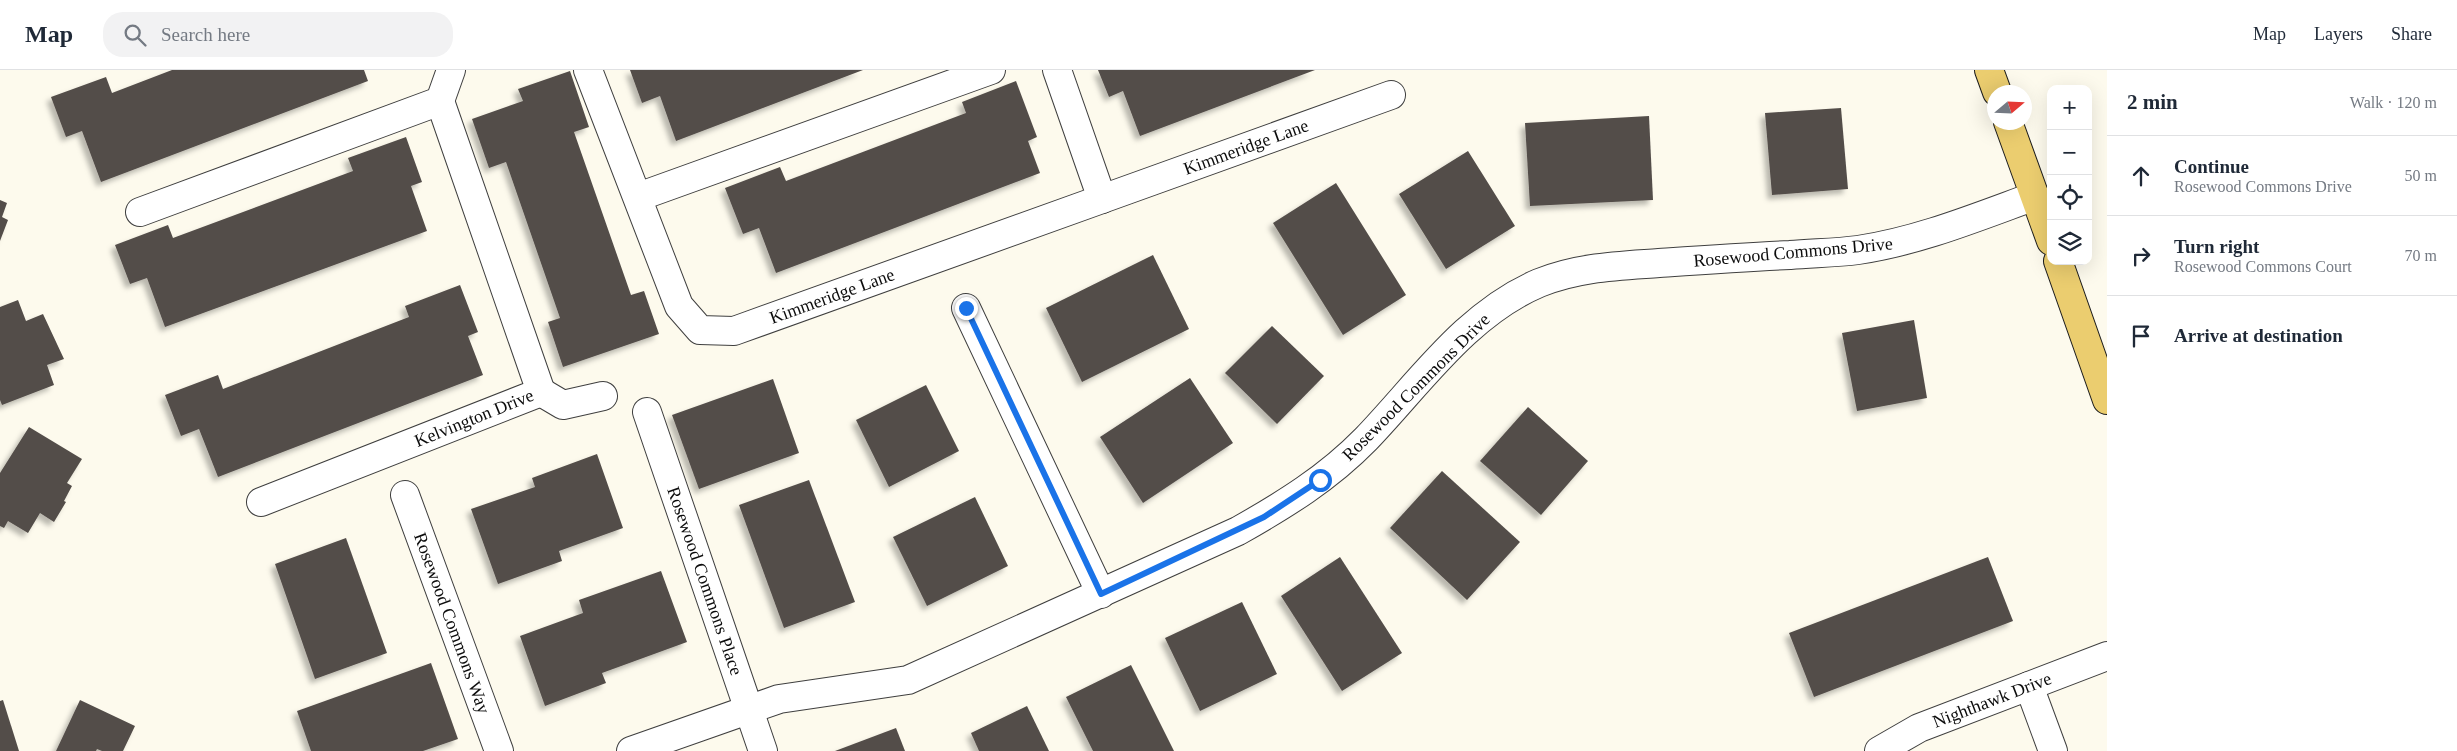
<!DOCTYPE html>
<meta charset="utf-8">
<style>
:root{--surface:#fff;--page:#f2f2f3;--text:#1f2937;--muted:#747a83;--line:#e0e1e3}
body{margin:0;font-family:"Times New Roman",serif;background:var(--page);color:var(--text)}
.controls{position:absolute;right:15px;top:15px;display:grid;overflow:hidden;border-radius:10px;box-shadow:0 5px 20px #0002}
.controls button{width:45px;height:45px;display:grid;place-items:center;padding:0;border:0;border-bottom:1px solid var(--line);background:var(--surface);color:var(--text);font:25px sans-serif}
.compass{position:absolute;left:1987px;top:15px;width:45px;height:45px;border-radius:50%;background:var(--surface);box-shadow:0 5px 20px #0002;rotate:71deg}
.stop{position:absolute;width:15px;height:15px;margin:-11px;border:4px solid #1a73e8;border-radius:50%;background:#fff}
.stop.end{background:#1a73e8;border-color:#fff;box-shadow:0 1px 5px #0008}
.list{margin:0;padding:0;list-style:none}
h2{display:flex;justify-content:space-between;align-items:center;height:65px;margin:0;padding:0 20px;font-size:21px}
h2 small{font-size:16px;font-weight:400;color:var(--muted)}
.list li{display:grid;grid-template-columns:32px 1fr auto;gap:15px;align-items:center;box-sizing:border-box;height:80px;padding:0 20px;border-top:1px solid var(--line)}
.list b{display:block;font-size:19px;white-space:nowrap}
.list p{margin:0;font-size:16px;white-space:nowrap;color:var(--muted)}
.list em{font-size:16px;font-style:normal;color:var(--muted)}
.icon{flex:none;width:28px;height:28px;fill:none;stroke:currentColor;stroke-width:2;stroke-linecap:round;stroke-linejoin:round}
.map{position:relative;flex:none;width:2107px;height:681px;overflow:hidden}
header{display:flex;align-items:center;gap:30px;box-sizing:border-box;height:70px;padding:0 25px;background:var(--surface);border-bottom:1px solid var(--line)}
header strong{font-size:24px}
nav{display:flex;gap:28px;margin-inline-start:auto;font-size:18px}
.search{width:350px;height:45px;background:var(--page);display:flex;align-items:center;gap:12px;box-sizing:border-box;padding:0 18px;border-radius:20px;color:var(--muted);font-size:19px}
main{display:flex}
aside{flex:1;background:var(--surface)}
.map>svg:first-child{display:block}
.building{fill:#534d49;filter:url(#shadow)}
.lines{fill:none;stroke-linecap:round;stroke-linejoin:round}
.minor-casing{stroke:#3f3f3f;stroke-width:30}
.major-casing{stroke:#1d1d1d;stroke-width:30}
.minor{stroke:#fff;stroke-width:28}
.major{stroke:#ebcd6f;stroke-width:28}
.route{stroke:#1a73e8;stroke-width:6}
.labels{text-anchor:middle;stroke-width:5;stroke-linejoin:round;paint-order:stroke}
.street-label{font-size:18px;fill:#0c0c0c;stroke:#fff}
</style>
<header>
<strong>Map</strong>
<div class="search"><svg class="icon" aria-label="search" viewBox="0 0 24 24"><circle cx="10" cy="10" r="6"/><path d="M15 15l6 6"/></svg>Search here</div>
<nav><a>Map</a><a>Layers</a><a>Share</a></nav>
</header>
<main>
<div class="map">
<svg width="2107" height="681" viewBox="0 0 2107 681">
<defs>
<filter id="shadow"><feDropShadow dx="-4.5" dy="4.5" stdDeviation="2.5" flood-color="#0004"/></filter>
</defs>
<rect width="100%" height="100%" fill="#fdfaed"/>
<!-- building -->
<g class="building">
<path d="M172 0H364L368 11 101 112 82 61 66 67 51 27 106 7 112 23Z"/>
<path d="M630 0H863L676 71 660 26 642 33Z"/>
<path d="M1098 0H1315L1140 66 1123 21 1109 27Z"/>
<path d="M570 1 589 57 574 62 631 225 644 221 659 264 563 297 548 252 560 248 506 92 489 98 472 49 523 31 518 19Z"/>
<path d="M1016 11 1037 67 1028 71 1040 103 776 203 759 158 743 164 725 118 780 97 786 111 966 43 962 32Z"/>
<path d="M1841 38 1848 119 1772 125 1765 43Z"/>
<path d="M1649 46 1653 130 1530 136 1525 53Z"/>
<path d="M406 67 422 112 411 116 427 161 165 257 147 208 130 214 115 175 168 155 173 168 353 101 348 88Z"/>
<path d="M1468 81 1515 156 1446 199 1399 124Z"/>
<path d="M1336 113 1406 225 1343 265 1273 153Z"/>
<path d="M0 130 7 133 2 147 8 150 0 171Z"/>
<path d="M1153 185 1189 259 1082 312 1046 238Z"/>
<path d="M460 215 478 262 468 266 483 305 218 407 199 359 181 366 165 325 218 305 223 319 409 247 405 236Z"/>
<path d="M18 230 26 251 43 244 64 289 47 295 54 315 2 335 0 330V237Z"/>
<path d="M1914 250 1927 328 1857 341 1842 263Z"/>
<path d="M1272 256 1324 306 1277 354 1225 303Z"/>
<path d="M1190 308 1233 373 1143 433 1100 367Z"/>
<path d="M773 309 799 383 699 419 672 345Z"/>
<path d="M926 315 959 381 889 417 856 350Z"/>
<path d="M1528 337 1588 391 1541 445 1480 391Z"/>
<path d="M29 357 82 389 67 413 72 416 64 431 66 432 54 452 40 443 28 463 8 451 4 458 0 456V403Z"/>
<path d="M597 384 623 458 559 481 562 491 498 514 471 439 535 417 532 408Z"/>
<path d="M1442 401 1520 472 1467 530 1390 458Z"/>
<path d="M809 410 855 532 784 558 739 435Z"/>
<path d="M975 427 1008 496 927 536 893 467Z"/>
<path d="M346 468 387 583 315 609 275 494Z"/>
<path d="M1340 487 1402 583 1342 621 1281 526Z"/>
<path d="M1988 487 2013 551 1814 627 1789 563Z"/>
<path d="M661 501 687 572 602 603 606 613 545 636 520 566 583 543 579 530Z"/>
<path d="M1242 532 1277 604 1200 641 1165 568Z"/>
<path d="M431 593 458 669 423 681H311L297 641Z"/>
<path d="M1131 595 1174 681H1093L1066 627Z"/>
<path d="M3 630 19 681H0V631Z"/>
<path d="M80 630 135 656 123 681H102L97 679 96 681H56Z"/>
<path d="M1027 636 1049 681H979L971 663Z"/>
<path d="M896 658 905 681H835Z"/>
</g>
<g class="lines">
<!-- minor casing -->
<g class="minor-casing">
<g id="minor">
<path d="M588 0 679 236 700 260 734 261 1102 129"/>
<path d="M1057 0 1102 129 1391 25"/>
<path d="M638 127 991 0"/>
<path d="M140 142 440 31 451 0"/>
<path d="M966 238 1101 524"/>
<path d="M541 322 563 335 603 326"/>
<path d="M647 342 763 681"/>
<path d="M405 425 499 681"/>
<path d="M261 432 541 322 440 31"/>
<path d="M2029 616 2053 681"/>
<path d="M631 681 779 629 908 610 1238 461C1284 435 1328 408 1366 369 1419 314 1466 244 1539 213 1578 197 1618 196 1659 193 1703 190 1746 187 1790 185 1812 183 1835 183 1858 180 1919 171 1977 147 2035 126"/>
<path d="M1879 681 1919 658 2107 586"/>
</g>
</g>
<!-- major casing -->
<g class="major-casing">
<g id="major">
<path d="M1989 0 1997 22"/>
<path d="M2008 52 2051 171"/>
<path d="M2058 191 2107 330"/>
</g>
</g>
<!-- minor -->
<use href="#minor" class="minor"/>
<!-- major -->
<use href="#major" class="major"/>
</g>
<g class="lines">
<!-- route -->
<path class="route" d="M966 238 1101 524 1264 447 1320 410"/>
</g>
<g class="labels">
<!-- street labels -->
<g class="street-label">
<text transform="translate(1246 77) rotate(-20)" y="6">Kimmeridge Lane</text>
<text transform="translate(1793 182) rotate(-5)" y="6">Rosewood Commons Drive</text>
<text transform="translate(832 226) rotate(-20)" y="6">Kimmeridge Lane</text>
<text transform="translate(1416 317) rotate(-45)" y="6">Rosewood Commons Drive</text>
<text transform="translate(474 348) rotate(-22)" y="6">Kelvington Drive</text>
<text transform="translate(705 511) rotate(71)" y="6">Rosewood Commons Place</text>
<text transform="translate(452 553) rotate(70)" y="6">Rosewood Commons Way</text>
<text transform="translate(1992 630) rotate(-21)" y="6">Nighthawk Drive</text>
</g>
</g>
</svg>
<div class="controls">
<button>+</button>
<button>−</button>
<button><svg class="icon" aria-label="locate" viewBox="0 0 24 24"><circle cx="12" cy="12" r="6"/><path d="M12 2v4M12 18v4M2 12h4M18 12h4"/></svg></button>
<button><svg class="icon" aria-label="layers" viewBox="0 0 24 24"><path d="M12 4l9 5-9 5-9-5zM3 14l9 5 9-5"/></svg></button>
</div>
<svg class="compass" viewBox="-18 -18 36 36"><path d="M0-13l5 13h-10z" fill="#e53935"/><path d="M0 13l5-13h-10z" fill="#747a83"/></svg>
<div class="stop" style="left:1320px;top:410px"></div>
<div class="stop end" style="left:966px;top:238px"></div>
</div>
<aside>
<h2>2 min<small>Walk · 120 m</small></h2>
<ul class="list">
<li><svg class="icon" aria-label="ahead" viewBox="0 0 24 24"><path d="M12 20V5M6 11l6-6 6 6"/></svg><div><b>Continue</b><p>Rosewood Commons Drive</p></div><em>50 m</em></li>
<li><svg class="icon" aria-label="right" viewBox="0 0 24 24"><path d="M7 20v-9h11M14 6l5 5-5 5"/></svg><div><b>Turn right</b><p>Rosewood Commons Court</p></div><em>70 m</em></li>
<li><svg class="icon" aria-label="arrive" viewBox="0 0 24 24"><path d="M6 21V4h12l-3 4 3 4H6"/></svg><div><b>Arrive at destination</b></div></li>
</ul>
</aside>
</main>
